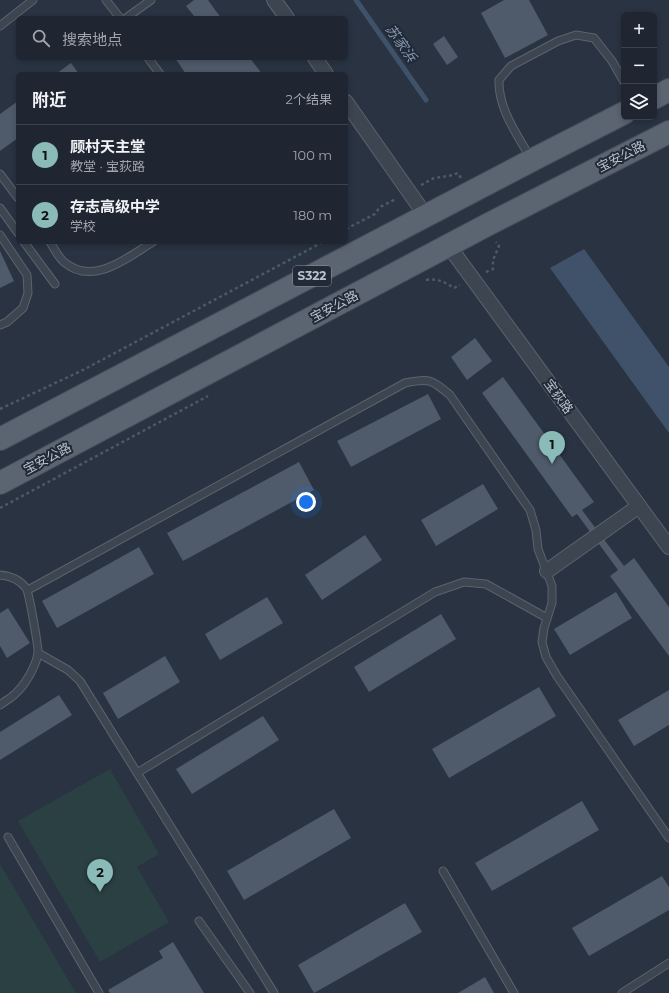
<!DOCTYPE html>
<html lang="zh">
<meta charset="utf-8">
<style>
:root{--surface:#1f2632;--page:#272e3a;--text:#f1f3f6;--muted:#a1a5ac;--line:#3c434d;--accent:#8bbbb9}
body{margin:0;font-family:Montserrat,"Noto Sans SC",sans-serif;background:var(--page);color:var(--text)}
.controls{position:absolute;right:12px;top:12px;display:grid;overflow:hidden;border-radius:6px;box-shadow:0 2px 6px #0003}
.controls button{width:36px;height:36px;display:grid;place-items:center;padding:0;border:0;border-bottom:1px solid var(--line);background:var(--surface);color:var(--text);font:20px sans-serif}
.you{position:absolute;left:306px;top:502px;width:14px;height:14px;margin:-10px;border:3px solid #fff;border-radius:50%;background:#1a73e8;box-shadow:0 0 0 6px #1a73e833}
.badge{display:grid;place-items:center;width:26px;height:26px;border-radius:50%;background:var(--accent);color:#111;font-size:13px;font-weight:700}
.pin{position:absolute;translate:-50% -33px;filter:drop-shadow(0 1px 2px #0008)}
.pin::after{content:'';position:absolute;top:21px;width:14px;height:12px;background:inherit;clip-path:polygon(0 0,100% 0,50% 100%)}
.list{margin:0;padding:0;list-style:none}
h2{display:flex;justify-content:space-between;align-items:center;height:52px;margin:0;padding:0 16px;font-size:17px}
h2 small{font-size:13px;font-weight:400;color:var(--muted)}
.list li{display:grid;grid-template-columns:26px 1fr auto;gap:12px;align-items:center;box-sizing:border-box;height:60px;padding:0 16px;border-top:1px solid var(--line)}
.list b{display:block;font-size:15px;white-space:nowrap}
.list p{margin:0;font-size:13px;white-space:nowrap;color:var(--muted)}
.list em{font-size:13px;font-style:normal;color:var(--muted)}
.icon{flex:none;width:22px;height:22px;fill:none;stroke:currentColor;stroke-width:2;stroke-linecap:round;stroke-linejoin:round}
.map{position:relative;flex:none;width:669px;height:993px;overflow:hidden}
.search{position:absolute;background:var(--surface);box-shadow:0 2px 6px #0003;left:16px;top:16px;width:332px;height:44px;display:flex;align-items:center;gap:10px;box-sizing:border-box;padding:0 14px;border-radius:6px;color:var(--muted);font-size:15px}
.panel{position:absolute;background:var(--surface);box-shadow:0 2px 6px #0003;left:16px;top:72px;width:332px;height:172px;border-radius:6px}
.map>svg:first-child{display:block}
.green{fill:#2b4043}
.water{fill:#40516a}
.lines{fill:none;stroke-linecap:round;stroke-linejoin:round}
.stream{stroke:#40516a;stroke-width:5}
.building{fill:#4f5a6a}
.lane-casing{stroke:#5b636f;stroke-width:9}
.street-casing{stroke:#5b636f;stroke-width:16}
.primary-casing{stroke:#474e5b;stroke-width:24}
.path{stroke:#495c5f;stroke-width:2.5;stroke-dasharray:3 3;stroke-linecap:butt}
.lane{stroke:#3d4551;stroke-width:7}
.street{stroke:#3d4551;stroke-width:14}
.primary{stroke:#5b6471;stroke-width:22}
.labels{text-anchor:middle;stroke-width:4;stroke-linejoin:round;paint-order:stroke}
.shield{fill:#222a37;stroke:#8c949f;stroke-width:1}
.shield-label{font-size:12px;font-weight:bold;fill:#bac1cb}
.street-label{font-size:13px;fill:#bac1cb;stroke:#222a37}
.water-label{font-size:14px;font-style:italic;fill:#8497b1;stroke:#222a37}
</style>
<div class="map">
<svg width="669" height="993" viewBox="0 0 669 993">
<rect width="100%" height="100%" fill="#293342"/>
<!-- green -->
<g class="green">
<path d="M110 769 159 854 137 867 169 922 100 962 18 821Z"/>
<path d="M0 864 76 993H0Z"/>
</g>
<!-- water -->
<path class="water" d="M584 249 669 367V433L550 268Z"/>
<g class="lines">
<!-- stream -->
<path class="stream" d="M356 0 426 100"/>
</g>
<!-- building -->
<g class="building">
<path d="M194 0H208L221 18H191L194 16 186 6Z"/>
<path d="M504 0H529L548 35 505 58 481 13Z"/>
<path d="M444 36 458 57 447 65 433 44Z"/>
<path d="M175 58H250L262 74H186Z"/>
<path d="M71 63 79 74H56Z"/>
<path d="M18 101V138L0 151V114Z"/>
<path d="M0 251 14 281 0 288Z"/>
<path d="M475 338 492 361 467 380 451 357Z"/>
<path d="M503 377 594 502 582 510 624 566 634 558 669 607V656L610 576 618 570 577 514 572 517 482 393Z"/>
<path d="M428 394 441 419 351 467 337 441Z"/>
<path d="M299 462 314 490 183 561 167 533Z"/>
<path d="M483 484 498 509 436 546 421 520Z"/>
<path d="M365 535 382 560 322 600 305 575Z"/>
<path d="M139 547 154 574 57 628 42 601Z"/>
<path d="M616 592 632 618 570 655 554 629Z"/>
<path d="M267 597 283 623 220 660 205 634Z"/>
<path d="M8 608 30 643 7 658 0 646V613Z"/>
<path d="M441 614 456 639 369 692 354 667Z"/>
<path d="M165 656 180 682 118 719 103 693Z"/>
<path d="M539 687 556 716 449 778 432 749Z"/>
<path d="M669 690V725L634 746 618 720Z"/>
<path d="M59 695 72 715 0 760V732Z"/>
<path d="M263 716 279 740 192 794 176 769Z"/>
<path d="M582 801 599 830 492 891 475 863Z"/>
<path d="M334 809 351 838 244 900 227 871Z"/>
<path d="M662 876 669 887V910L589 956 572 928Z"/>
<path d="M405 903 422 932 314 993 298 965Z"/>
<path d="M173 942 204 993H110L108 990 163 958 159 951Z"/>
<path d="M485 977 494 993H458Z"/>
</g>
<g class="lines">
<!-- lane casing -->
<g class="lane-casing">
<g id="lane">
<path d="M106 0 120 18"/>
<path d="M126 18 151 0"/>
<path d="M0 26 33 0"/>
<path d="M148 58 160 74"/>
<path d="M531 159C517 134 498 109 499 80L511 66 558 41 576 35 594 38 612 61 624 82"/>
<path d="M0 174 18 198"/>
<path d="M0 208 18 233"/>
<path d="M0 235 27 275 28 293 23 308 7 322 0 325"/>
<path d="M24 242 55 284"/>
<path d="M50 242C54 248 58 257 64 262 93 287 128 257 153 242"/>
<path d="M0 575C11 576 20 580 26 588 29 592 39 650 38 654 35 668 25 685 15 694 11 698 5 701 0 705"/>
<path d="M28 590 405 383C429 378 431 379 450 395L530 510 536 530 538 549 552 586V603L544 628 542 642 546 657 557 676 669 838"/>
<path d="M38 653 68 670 80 681 274 993"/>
<path d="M137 773 435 592 464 582 486 584 547 618"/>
<path d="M8 837 99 993"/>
<path d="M443 871 514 993"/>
<path d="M199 921 250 993"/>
<path d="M622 993 669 963"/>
</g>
</g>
<!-- street casing -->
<g class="street-casing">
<g id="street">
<path d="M274 0 287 18"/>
<path d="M315 58 326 74"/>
<path d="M346 102 426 216"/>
<path d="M448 245 669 547"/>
<path d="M547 571 639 506"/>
</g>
</g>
<!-- primary casing -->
<g class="primary-casing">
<g id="primary">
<path d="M654 98 669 90"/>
<path d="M0 439 538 157 624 113"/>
<path d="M0 483 487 225 669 132"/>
</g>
</g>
<!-- path -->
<g class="path">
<path d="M421 185 434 178 449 176 458 173 461 178"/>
<path d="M346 229 375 214 380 207 396 199"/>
<path d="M486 272 493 269V260L499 246 496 242"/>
<path d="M426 280C437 278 445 282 454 288L460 285"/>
<path d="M0 409 83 370 323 242"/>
<path d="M0 508 208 396"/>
</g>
<!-- lane -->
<use href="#lane" class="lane"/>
<!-- street -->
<use href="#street" class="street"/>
<!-- primary -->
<use href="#primary" class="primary"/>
</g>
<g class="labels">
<!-- shield labels -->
<rect class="shield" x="293" y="266" width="38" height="20" rx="3"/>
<g class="shield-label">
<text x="312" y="280">S322</text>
</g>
<!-- street labels -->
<g class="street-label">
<text transform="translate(621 156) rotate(-27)" y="5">宝安公路</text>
<text transform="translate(334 306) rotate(-28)" y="5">宝安公路</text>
<text transform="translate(559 396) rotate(54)" y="5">宝荻路</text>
<text transform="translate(47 458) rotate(-28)" y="5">宝安公路</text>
</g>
<!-- water labels -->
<g class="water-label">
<text transform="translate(401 43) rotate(55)" y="5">苏家浜</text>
</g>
</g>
</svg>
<div class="controls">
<button>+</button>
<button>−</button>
<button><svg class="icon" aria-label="layers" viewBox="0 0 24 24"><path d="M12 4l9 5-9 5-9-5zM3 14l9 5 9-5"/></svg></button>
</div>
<div class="you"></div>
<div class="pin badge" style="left:552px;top:464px">1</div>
<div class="pin badge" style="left:100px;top:892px">2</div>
<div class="search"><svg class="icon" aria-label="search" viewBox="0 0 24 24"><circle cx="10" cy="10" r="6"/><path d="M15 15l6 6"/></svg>搜索地点</div>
<section class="panel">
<h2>附近<small>2个结果</small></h2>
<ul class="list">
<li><span class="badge">1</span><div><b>顾村天主堂</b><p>教堂 · 宝荻路</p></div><em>100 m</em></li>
<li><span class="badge">2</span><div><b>存志高级中学</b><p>学校</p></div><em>180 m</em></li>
</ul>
</section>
</div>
